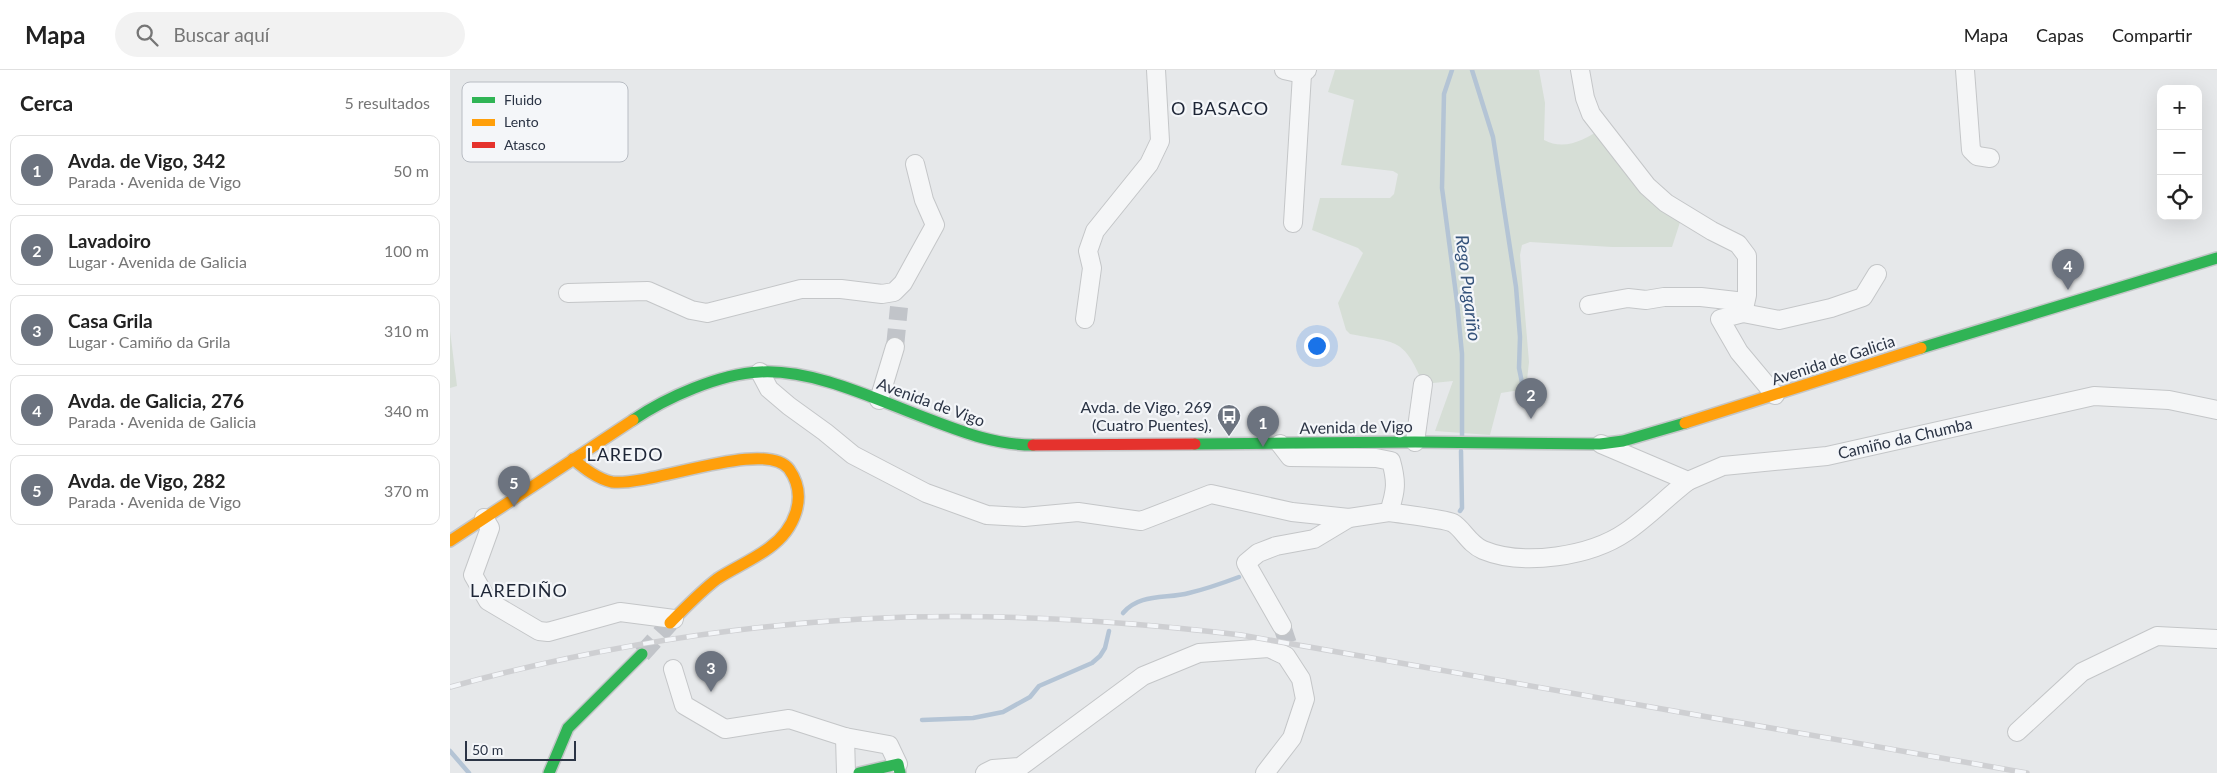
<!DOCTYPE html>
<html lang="es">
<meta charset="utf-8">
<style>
:root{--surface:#fff;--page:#f2f2f2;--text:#222;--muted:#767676;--line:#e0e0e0;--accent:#6c737f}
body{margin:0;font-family:Lato,sans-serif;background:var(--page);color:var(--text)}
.controls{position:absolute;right:15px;top:15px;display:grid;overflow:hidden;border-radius:10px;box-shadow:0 5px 20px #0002}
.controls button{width:45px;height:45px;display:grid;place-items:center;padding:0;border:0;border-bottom:1px solid var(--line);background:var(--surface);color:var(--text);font:25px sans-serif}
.scale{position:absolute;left:15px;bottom:12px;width:111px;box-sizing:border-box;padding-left:5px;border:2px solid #2b3445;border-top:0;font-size:14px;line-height:18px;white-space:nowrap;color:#2b3445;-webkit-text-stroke:4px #f4f6f9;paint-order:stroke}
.you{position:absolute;left:866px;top:275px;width:18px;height:18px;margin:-12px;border:4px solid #fff;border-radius:50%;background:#1a73e8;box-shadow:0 0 0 8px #1a73e833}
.badge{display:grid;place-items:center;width:32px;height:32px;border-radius:50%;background:var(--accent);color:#fff;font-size:16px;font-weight:700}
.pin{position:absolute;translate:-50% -41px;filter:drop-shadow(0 1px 2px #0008)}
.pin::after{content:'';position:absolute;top:26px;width:18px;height:15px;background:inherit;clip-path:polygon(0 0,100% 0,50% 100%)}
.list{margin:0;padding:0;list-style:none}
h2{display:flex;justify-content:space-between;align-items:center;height:65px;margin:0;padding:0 20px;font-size:21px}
h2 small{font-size:16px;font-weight:400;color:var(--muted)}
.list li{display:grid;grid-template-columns:32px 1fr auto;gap:15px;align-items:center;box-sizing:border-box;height:70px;margin:0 10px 10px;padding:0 10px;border:1px solid var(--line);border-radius:10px}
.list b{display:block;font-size:19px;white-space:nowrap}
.list p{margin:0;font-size:16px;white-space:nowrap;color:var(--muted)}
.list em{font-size:16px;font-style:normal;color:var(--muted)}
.icon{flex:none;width:28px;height:28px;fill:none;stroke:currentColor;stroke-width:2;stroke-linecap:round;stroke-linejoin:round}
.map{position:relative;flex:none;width:1767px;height:703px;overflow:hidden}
header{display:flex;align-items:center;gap:30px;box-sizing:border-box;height:70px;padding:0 25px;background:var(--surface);border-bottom:1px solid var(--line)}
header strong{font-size:24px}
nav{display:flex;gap:28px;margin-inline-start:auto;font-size:18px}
.search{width:350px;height:45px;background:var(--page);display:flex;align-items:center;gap:12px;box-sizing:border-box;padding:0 18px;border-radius:28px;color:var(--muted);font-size:19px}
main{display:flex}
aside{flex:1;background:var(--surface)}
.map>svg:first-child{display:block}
.green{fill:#d6ded6}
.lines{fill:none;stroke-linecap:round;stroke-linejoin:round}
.stream{stroke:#b4c4d5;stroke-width:4.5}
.street-tunnel{stroke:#c1c4c9;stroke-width:18;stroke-dasharray:18 9;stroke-linecap:butt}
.street-casing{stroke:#c4c6c8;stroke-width:20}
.fast-casing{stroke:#c4c6c8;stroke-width:14}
.slow-casing{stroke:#c4c6c8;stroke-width:14}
.jam-casing{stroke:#c4c6c8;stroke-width:14}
.street{stroke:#f5f6f7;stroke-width:18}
.fast{stroke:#30b455;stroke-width:11}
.slow{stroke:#ff9f0a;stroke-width:11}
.jam{stroke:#e5322d;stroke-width:11}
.rail-casing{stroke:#cecfd2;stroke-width:5.5}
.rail{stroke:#f4f6f9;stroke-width:4;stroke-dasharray:11;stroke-linecap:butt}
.labels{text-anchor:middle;stroke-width:4.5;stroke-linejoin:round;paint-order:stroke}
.street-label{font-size:16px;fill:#2b3445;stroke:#f4f6f9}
.poi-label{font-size:16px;fill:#2b3445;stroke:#f4f6f9;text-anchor:end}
.neighbourhood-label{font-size:18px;letter-spacing:1px;fill:#1d2536;stroke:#f4f6f9}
.water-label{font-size:18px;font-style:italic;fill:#34527a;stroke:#f4f6f9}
.key{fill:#f4f6f9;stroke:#b8bcc3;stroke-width:1}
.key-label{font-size:14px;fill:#2b3445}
</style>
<header>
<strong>Mapa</strong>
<div class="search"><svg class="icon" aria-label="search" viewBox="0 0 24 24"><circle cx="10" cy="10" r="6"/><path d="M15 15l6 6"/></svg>Buscar aquí</div>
<nav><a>Mapa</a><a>Capas</a><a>Compartir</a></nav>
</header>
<main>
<aside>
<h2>Cerca<small>5 resultados</small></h2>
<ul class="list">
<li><span class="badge">1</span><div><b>Avda. de Vigo, 342</b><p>Parada · Avenida de Vigo</p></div><em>50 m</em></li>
<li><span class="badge">2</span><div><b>Lavadoiro</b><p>Lugar · Avenida de Galicia</p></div><em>100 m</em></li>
<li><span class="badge">3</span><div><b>Casa Grila</b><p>Lugar · Camiño da Grila</p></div><em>310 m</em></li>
<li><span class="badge">4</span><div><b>Avda. de Galicia, 276</b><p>Parada · Avenida de Galicia</p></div><em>340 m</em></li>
<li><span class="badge">5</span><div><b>Avda. de Vigo, 282</b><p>Parada · Avenida de Vigo</p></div><em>370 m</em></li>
</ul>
</aside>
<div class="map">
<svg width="1767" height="703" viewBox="0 0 1767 703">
<rect width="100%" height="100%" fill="#e6e8ea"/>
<!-- green -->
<g class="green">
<path d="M885 0H1089L1095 33 1094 70C1114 81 1135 70 1152 58L1233 143 1222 177H1162L1080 172 1072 175 1070 185 1079 292 1076 319 1051 323 1040 365 985 361 1003 311 973 314C954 267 946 273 900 264L896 260 888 233 913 183 908 178 862 160 870 128H940L944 124 948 104 943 101 891 95 904 30 878 22Z"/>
<path d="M0 261 7 316 0 318Z"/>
</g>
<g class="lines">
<!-- stream -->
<g class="stream">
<path d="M1002 0 994 24 992 118 1007 232 1012 284V366"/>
<path d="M1022 0 1043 67 1066 217 1070 267 1069 298 1077 337"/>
<path d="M1010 441 1012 438 1011 381"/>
<path d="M673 543C689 523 717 529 739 523 756 519 773 513 789 507"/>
<path d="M472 650 523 648 553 642 580 627 589 616 642 593 650 586 655 578 659 561"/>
<path d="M0 681 19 703"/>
</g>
<!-- street-tunnel -->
<g class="street-tunnel">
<path d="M445 277 449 237"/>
<path d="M832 556 839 577"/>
<path d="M192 584 220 553"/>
</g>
<!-- street casing -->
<g class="street-casing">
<g id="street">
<path d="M834 0 852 4 857 0"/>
<path d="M1130 0 1135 28 1141 44 1197 116 1216 133 1262 161 1288 174 1297 186V225L1293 243 1270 249 1289 282 1325 325"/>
<path d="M1515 0 1521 80 1527 86 1540 88"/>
<path d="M843 153 852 4"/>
<path d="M118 223 198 221 241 240 257 243 351 219H391L432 224 444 222 453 213 485 155 474 130 465 94"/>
<path d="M1139 235 1178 228 1196 230 1214 227H1251L1295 232"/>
<path d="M1293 243 1329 250 1381 238 1413 227 1427 204"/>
<path d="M635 249 642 198 638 181 645 161 699 94 710 71 706 0"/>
<path d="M310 302 319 319 339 336 375 362 403 385 476 423 537 445 574 447 628 442 691 451 761 424 842 442 899 448"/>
<path d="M429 330 445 277"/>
<path d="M965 372 973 314"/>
<path d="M830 374 840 387 926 388 941 391C947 412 946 421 939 442L899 448 864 469 826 476 808 483 796 493 832 556"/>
<path d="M1151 374 1238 411 1273 396 1377 386 1644 326 1719 330 1767 340"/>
<path d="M939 442C950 444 995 449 1003 453 1013 459 1019 474 1033 480 1074 497 1141 486 1176 462 1198 447 1217 427 1238 411"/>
<path d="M34 448 40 458 23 505 38 531 89 561 98 562 170 542 224 549"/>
<path d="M223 599 234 635 275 659 339 649 395 667 439 675 448 694"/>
<path d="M1567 662 1632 602 1707 566 1767 569"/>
<path d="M395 667 396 703"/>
<path d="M535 703 543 699 570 697 693 606 749 583 819 578 836 586 851 609 855 629 842 668 815 703"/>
</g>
</g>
<!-- fast casing -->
<g class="fast-casing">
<g id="fast">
<path d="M1471 278 1767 188"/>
<path d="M183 350C217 327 269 304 310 302 366 299 429 331 481 350 515 363 547 375 583 375"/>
<path d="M745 374 965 372 1150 374 1173 371 1235 353"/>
<path d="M99 703 118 658 192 584"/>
<path d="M409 703 448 694 450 703"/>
</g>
</g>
<!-- slow casing -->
<g class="slow-casing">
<g id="slow">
<path d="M1235 353 1471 278"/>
<path d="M123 389C134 398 147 409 162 412 200 417 315 368 339 399 359 427 344 460 319 478 303 490 284 498 267 509 250 522 235 538 220 553"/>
<path d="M0 471 183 350"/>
</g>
</g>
<!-- jam casing -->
<g class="jam-casing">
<path id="jam" d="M583 375 745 374"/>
</g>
<!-- street -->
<use href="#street" class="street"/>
<!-- fast -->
<use href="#fast" class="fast"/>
<!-- slow -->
<use href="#slow" class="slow"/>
<!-- jam -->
<use href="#jam" class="jam"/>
<!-- rail casing -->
<g class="rail-casing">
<path id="rail" d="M0 617C134 580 272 557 411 549 538 542 665 550 791 565L1577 703"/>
</g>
<!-- rail -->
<use href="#rail" class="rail"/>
</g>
<!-- icons -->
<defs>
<g id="bus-pin" transform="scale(1.25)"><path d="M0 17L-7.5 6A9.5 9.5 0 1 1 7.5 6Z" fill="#6c737f" stroke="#f4f6f9"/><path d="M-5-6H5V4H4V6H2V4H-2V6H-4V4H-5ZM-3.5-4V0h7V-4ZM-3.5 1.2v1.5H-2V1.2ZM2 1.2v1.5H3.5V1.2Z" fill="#fff"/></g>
</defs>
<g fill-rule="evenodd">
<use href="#bus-pin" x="779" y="346"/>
</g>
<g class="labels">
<!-- street labels -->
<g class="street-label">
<text transform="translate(1383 290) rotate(-18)" y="6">Avenida de Galicia</text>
<text transform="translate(481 332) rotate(20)" y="6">Avenida de Vigo</text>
<text transform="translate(906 357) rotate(-1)" y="6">Avenida de Vigo</text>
<text transform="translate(1455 368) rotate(-13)" y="6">Camiño da Chumba</text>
</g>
<!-- poi labels -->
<g class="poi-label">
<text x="762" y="343">Avda. de Vigo, 269<tspan x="762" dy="18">(Cuatro Puentes),</tspan></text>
</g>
<!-- neighbourhood labels -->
<g class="neighbourhood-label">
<text x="770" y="45">O BASACO</text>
<text x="175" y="391">LAREDO</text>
<text x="69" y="527">LAREDIÑO</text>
</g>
<!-- water labels -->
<g class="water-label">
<text transform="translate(1018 218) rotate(83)" y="6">Rego Pugariño</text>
</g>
</g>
<!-- legend -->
<rect x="12" y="12" width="166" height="80" rx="8" class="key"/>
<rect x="22" y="27" width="23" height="6" fill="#30b455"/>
<rect x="22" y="49" width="23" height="7" fill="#ff9f0a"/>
<rect x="22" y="72" width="23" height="6" fill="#e5322d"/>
<g class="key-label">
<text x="54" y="35">Fluido</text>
<text x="54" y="57">Lento</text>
<text x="54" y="80">Atasco</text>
</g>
</svg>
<div class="controls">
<button>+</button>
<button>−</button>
<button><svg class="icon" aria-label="locate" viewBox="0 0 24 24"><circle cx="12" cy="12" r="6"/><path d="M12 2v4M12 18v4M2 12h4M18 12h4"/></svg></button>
</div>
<div class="scale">50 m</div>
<div class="you"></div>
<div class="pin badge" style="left:813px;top:377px">1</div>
<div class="pin badge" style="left:1081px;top:349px">2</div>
<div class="pin badge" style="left:261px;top:622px">3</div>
<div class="pin badge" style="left:1618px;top:220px">4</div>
<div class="pin badge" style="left:64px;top:437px">5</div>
</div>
</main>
